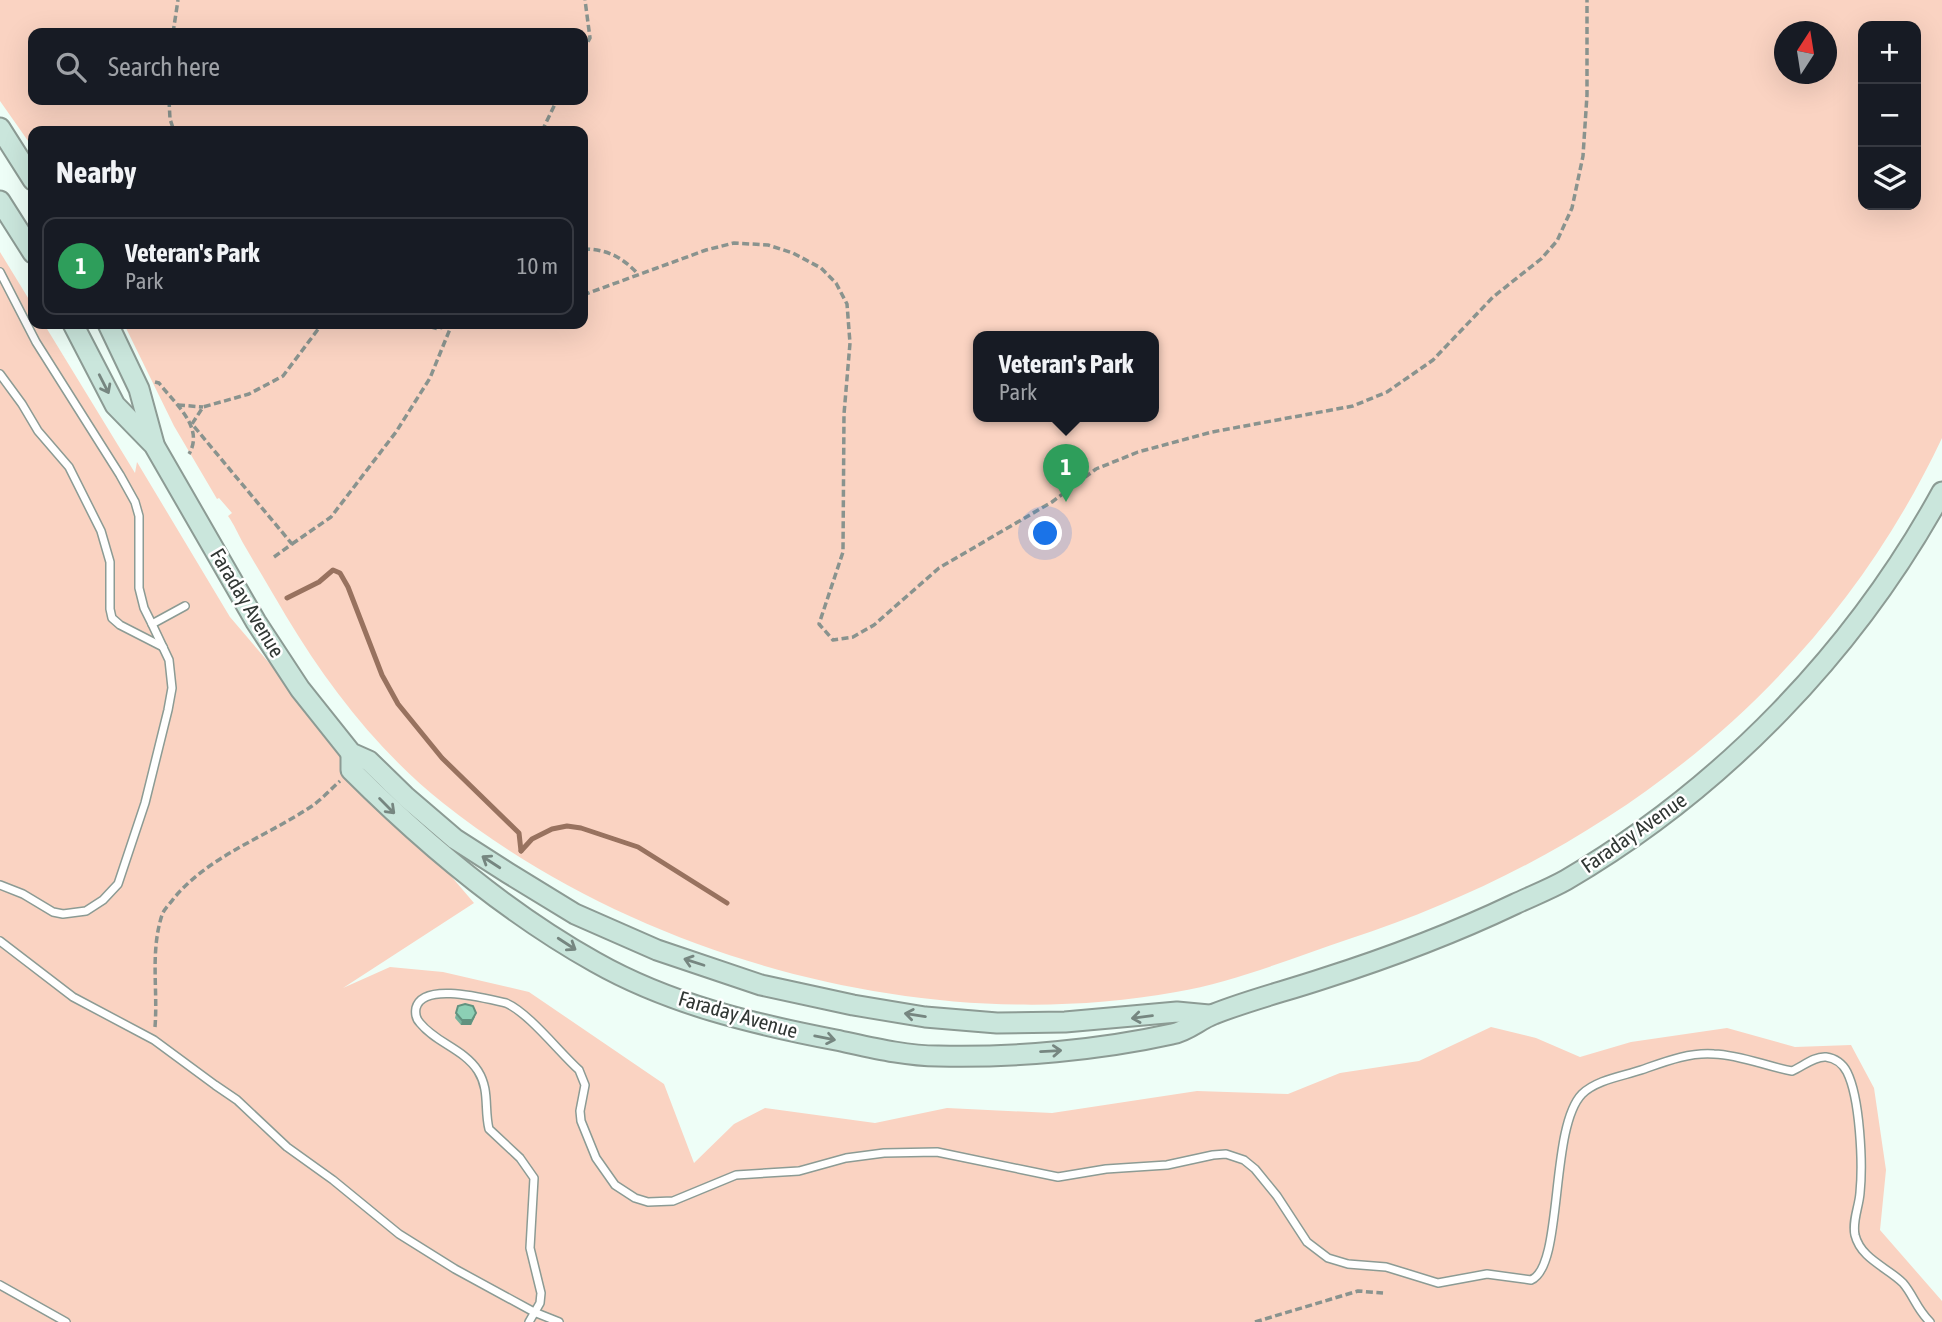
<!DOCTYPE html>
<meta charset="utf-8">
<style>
:root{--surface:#171b24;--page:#242831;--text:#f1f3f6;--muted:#9ea1a6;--line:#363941;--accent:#1a73e8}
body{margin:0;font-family:"Asap Condensed",sans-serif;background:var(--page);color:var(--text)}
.controls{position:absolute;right:21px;top:21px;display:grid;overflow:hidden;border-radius:14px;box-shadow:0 7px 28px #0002}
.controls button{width:63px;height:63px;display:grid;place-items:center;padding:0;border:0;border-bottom:2px solid var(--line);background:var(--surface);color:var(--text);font:35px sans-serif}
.compass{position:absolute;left:1774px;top:21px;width:63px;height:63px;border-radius:50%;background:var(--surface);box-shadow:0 7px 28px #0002;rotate:12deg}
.you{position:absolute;left:1046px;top:534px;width:24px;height:24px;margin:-18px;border:5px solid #fff;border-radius:50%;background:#1a73e8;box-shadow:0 0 0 10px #1a73e833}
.badge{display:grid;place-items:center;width:46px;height:46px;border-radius:50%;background:var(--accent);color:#fff;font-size:23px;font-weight:700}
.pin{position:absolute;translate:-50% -58px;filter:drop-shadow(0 2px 4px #0008)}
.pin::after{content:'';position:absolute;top:37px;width:24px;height:21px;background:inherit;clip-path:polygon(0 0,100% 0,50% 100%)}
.popup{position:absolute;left:973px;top:331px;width:186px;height:91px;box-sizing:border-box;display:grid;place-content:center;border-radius:14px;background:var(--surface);filter:drop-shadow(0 2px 5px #0005);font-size:23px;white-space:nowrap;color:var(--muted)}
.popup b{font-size:26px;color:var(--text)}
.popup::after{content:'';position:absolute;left:50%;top:100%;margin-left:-14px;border:14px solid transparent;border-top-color:var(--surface)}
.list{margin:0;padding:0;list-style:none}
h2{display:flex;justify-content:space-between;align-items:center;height:91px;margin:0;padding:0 28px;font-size:30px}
h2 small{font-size:23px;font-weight:400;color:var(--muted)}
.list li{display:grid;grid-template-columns:46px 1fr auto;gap:21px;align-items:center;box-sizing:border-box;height:98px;margin:0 14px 14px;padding:0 14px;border:2px solid var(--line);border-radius:14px}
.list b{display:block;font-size:26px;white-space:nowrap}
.list p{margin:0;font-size:23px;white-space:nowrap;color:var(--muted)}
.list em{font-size:23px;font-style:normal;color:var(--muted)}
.icon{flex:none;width:38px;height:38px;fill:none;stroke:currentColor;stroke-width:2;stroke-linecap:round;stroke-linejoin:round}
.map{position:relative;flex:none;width:1942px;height:1322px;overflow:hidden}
.search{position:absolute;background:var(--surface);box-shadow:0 7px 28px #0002;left:28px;top:28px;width:560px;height:77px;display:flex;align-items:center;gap:18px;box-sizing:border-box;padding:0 24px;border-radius:14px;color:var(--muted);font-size:26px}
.panel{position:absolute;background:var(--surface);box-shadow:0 7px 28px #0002;left:28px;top:126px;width:560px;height:203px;border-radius:14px}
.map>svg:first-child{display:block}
.green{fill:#fad3c2;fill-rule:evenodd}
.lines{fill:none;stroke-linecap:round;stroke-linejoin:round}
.stream{stroke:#98725f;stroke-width:5}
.service-casing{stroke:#8c9b94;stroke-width:10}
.secondary-casing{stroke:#8c9b94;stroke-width:23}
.path{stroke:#89938e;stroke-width:3.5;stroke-dasharray:7 3.5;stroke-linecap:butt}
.service{stroke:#fff;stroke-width:7}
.secondary{stroke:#cae6dc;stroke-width:19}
.wall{fill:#78b39c}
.shaded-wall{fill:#62927f}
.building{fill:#8cd0b5;stroke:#62927f;stroke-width:2}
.oneway{stroke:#768680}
.labels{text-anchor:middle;stroke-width:5;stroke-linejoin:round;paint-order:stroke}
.street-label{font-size:21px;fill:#313734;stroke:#fff}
</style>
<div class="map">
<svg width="1942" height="1322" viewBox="0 0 1942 1322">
<rect width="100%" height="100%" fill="#eefef7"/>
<!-- green -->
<g class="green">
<path d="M0 0H1942V438C1824 688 1608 855 1349 939 1292 958 1235 982 1176 992 928 1037 639 959 443 803 379 752 328 686 286 616 272 592 257 567 243 543 237 532 235 526 228 516L232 513 219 498 217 499 174 426 124 324H583V131H33V148L0 101ZM1863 26H1916V205H1863ZM1784 32H1826V74H1784ZM33 33H583V100H33ZM978 336H1154V416H978Z"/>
<path d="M0 252 33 306V324H44L135 473 137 462 230 617 474 903 343 988 390 967 443 972 529 992 664 1084 694 1163 734 1124 765 1108 875 1123 947 1108 1052 1113 1197 1091 1288 1094 1340 1073 1419 1061 1491 1027 1536 1038 1580 1057 1631 1042 1727 1028 1795 1047 1851 1045 1874 1088 1886 1170 1880 1230 1942 1301V1322H0Z"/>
</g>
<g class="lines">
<!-- stream -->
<g class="stream">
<path d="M287 598 319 582 333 570 340 573 348 587 382 675 398 704 442 758 519 833 521 851"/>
<path d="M521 851 532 839 552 829 567 826 581 828 638 847 727 903"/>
</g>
<!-- service casing -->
<g class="service-casing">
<g id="service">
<path d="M0 272 36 342 120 475 135 502 139 516V588L144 608 152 624"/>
<path d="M0 374 22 404 38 431 69 467 101 531 110 562V609L112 618 120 625 163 647"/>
<path d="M0 885 23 894 53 912 63 914 86 911 103 900 118 884 145 803 168 710 172 688 169 660 152 624 185 606"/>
<path d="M0 941 73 997 154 1040 215 1085 237 1100 287 1147 333 1180 399 1234 455 1269 534 1312 559 1322"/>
<path d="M0 1285 66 1322"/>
<path d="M529 1322 540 1303 541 1293 530 1248 534 1178 520 1158 489 1129C484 1109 490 1090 478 1071 464 1049 436 1043 420 1023 416 1019 415 1014 416 1008 423 981 487 999 506 1003 529 1013 559 1052 579 1070L585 1085 580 1111 581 1121 596 1158 615 1185 635 1198 648 1202 673 1201 736 1175 799 1171 846 1158 884 1153 937 1152 1058 1177 1106 1169 1167 1165 1213 1155 1226 1154 1244 1160 1255 1169 1277 1196 1307 1242 1328 1258 1348 1264 1386 1267 1438 1283 1487 1274 1531 1280C1564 1267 1549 1128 1582 1094 1596 1080 1623 1076 1641 1070 1664 1062 1689 1052 1714 1054 1741 1055 1765 1066 1792 1071 1802 1067 1814 1056 1826 1057 1835 1058 1843 1064 1847 1072 1860 1098 1863 1163 1860 1193 1859 1207 1852 1221 1855 1235 1861 1259 1887 1267 1903 1283 1914 1296 1916 1308 1930 1322"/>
</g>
</g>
<!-- secondary casing -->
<g class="secondary-casing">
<g id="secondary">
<path d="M0 128 33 180"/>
<path d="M0 201 33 253"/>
<path d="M73 324 115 405 154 445 256 622 300 689 351 753 369 761 406 797 455 839 508 873 575 914 657 950 761 985 853 1005 925 1017 997 1023 1065 1022 1177 1012 1209 1015"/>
<path d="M108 324 139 389 154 444"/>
<path d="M351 753V770C424 843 504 911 595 962 669 1004 753 1024 836 1040 869 1047 904 1056 938 1056 1013 1058 1100 1050 1172 1034 1188 1031 1200 1019 1214 1014 1249 1000 1286 991 1322 979 1388 958 1452 934 1515 904 1532 896 1550 889 1566 880 1723 788 1855 651 1942 492"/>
</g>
</g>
<!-- path -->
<g class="path">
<path d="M173 33 178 0"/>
<path d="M583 51 590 38 585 0"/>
<path d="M169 100 170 119 174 131"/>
<path d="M542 131 557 100"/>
<path d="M583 249C607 249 622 257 638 274"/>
<path d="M583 295 706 250 734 243 768 245 793 253 821 268 836 283 847 304 850 343 844 414 843 552 819 624 833 640 853 637 874 625 939 568 1052 502 1096 469 1138 452 1212 432 1353 406 1387 392 1433 360 1493 297 1541 259 1557 241 1572 208 1583 156 1587 95V0"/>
<path d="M420 324 438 329 450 324"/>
<path d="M155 382 159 383C174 403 205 427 189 454"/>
<path d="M178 405 203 407"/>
<path d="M292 544 331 517 396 432 430 378 452 324"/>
<path d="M274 557 292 544 192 424 203 407 249 394 283 376 322 324"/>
<path d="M155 1027C158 990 150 952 162 915 164 909 170 904 174 898 210 855 266 837 312 806 322 799 331 789 340 781"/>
<path d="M1255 1322 1358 1291 1383 1293"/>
</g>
<!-- service -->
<use href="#service" class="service"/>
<!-- secondary -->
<use href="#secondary" class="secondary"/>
</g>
<!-- wall -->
<path class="wall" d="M458 1006 475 1017 471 1025H461L455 1018Z"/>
<!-- shaded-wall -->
<path class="shaded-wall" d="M476 1013 471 1025H461L462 1020Z"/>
<!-- building -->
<path class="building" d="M465 1004 473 1006 476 1013 472 1020H462L456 1013 458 1006Z"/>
<!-- one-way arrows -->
<defs><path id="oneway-shaft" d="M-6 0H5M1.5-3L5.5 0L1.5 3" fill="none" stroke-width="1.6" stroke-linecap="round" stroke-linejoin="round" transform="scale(1.75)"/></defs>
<g class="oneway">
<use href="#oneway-shaft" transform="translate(104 384) rotate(63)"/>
<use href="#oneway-shaft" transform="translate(387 806) rotate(45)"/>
<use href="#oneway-shaft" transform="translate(491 862) rotate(-147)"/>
<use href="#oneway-shaft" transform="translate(567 944) rotate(33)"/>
<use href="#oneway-shaft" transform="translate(694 962) rotate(-162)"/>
<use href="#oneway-shaft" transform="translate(915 1015) rotate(-171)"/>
<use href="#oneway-shaft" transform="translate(1142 1017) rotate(173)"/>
<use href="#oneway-shaft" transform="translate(825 1038) rotate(11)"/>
<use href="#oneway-shaft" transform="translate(1051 1051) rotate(-3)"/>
</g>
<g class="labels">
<!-- street labels -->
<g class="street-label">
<text transform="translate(247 603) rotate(59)" y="7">Faraday Avenue</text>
<text transform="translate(1634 833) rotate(-35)" y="7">Faraday Avenue</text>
<text transform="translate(738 1015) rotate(16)" y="7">Faraday Avenue</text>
</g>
</g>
</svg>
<div class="controls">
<button>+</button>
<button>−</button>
<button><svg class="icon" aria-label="layers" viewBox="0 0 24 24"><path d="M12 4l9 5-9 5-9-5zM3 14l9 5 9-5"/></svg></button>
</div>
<svg class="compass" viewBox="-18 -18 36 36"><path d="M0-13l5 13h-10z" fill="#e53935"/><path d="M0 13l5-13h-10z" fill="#9ea1a6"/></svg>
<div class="you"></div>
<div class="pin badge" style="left:1066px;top:502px;background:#2e9e5b">1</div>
<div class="popup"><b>Veteran's Park</b>Park</div>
<div class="search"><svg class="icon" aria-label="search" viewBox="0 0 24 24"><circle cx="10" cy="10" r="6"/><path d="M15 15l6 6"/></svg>Search here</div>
<section class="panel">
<h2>Nearby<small></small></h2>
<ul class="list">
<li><span class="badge" style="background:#2e9e5b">1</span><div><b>Veteran's Park</b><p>Park</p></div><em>10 m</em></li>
</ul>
</section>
</div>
